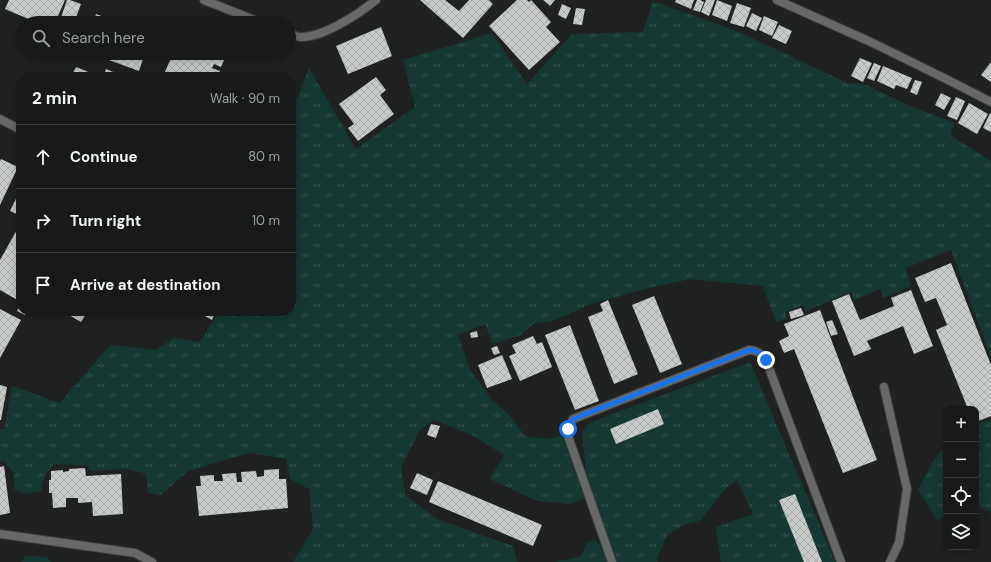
<!DOCTYPE html>
<meta charset="utf-8">
<style>
:root{--surface:#171a19;--page:#202322;--text:#f1f3f6;--muted:#9ea1a2;--line:#363838}
body{margin:0;font-family:"DM Sans",sans-serif;background:var(--page);color:var(--text)}
.controls{position:absolute;right:12px;bottom:12px;display:grid;overflow:hidden;border-radius:8px;box-shadow:0 2px 10px #0003}
.controls button{width:36px;height:36px;display:grid;place-items:center;padding:0;border:0;border-bottom:1px solid var(--line);background:var(--surface);color:var(--text);font:20px sans-serif}
.stop{position:absolute;width:12px;height:12px;margin:-9px;border:3px solid #1a73e8;border-radius:50%;background:#fff}
.stop.end{background:#1a73e8;border-color:#fff;box-shadow:0 1px 4px #0008}
.list{margin:0;padding:0;list-style:none}
h2{display:flex;justify-content:space-between;align-items:center;height:52px;margin:0;padding:0 16px;font-size:17px}
h2 small{font-size:13px;font-weight:400;color:var(--muted)}
.list li{display:grid;grid-template-columns:26px 1fr auto;gap:12px;align-items:center;box-sizing:border-box;height:64px;padding:0 16px;border-top:1px solid var(--line)}
.list b{display:block;font-size:15px;white-space:nowrap}
.list em{font-size:13px;font-style:normal;color:var(--muted)}
.icon{flex:none;width:22px;height:22px;fill:none;stroke:currentColor;stroke-width:2;stroke-linecap:round;stroke-linejoin:round}
.map{position:relative;flex:none;width:991px;height:562px;overflow:hidden}
.search{position:absolute;background:var(--surface);box-shadow:0 2px 10px #0003;left:16px;top:16px;width:280px;height:44px;display:flex;align-items:center;gap:10px;box-sizing:border-box;padding:0 14px;border-radius:22px;color:var(--muted);font-size:15px}
.panel{position:absolute;background:var(--surface);box-shadow:0 2px 10px #0003;left:16px;top:72px;width:280px;height:244px;border-radius:16px}
.map>svg:first-child{display:block}
.grass{fill:url(#grass-tufts)}
.building{fill:url(#building-cross-hatch)}
.lines{fill:none;stroke-linecap:round;stroke-linejoin:round}
.service-casing{stroke:#393c3b;stroke-width:10}
.minor-casing{stroke:#393c3b;stroke-width:10}
.service{stroke:#676968;stroke-width:8}
.minor{stroke:#676968;stroke-width:8}
.route{stroke:#1a73e8;stroke-width:5}
</style>
<div class="map">
<svg width="991" height="562" viewBox="0 0 991 562">
<defs>
<pattern id="grass-tufts" width="24" height="20" patternUnits="userSpaceOnUse"><rect width="24" height="20" fill="#153932"/><path d="M3 7l-1-3M5 7V3M7 7l1-3M15 17l-1-3M17 17v-4M19 17l1-3" fill="none" stroke="#36554f"/></pattern>
<pattern id="building-cross-hatch" width="8" height="8" patternUnits="userSpaceOnUse"><rect width="8" height="8" fill="#c7cbca"/><path d="M0 0l8 8M0 8l8-8" fill="none" stroke="#a6a9a8"/></pattern>
</defs>
<rect width="100%" height="100%" fill="#1f2221"/>
<!-- grass -->
<g class="grass">
<path d="M653 1 739 32 847 83 866 85 912 107 955 123 950 135 991 161V357L951 250 905 268 911 286 884 298 880 289 854 300 851 292 806 311 802 305 785 312 787 319 776 322 763 286 690 279 648 288 591 304 553 321 533 324 521 335 493 344 485 324 458 335 470 370 491 399 509 415 525 436 549 439 562 435 584 498 569 504 537 501 490 479 504 455 472 435 434 420 420 430 401 467 405 495 437 519 513 546 517 562H293L313 529 309 489 290 479 286 459 250 453 188 471 161 495 148 493 146 474 128 469 91 471 86 465 54 464 45 474 41 491 24 494 14 489V474L4 461H0V430L4 429 12 386 60 403 110 345 156 350 174 338 200 342 219 311H291V115L309 68 356 149 415 107 403 60 492 33 527 84 572 34 643 32Z"/>
<path d="M750 362 835 562H721L716 527 753 514 737 480 726 488 701 520 684 525 668 534 657 557V562H616L586 473 582 432 589 423Z"/>
<path d="M991 419V513L979 506 976 507V425Z"/>
<path d="M946 446V517L937 520 918 490 933 461Z"/>
<path d="M594 539 600 545 607 562H556L581 556 587 543Z"/>
<path d="M26 556 47 557 51 562H21Z"/>
</g>
<!-- building -->
<g class="building">
<path d="M9 0H65L55 23H38L5 9Z"/>
<path d="M67 0H70L81 4 74 23H59Z"/>
<path d="M420 0H445L459 11 469 0H489L493 4 463 38Z"/>
<path d="M517 0H527L529 2 531 0 551 22 546 27 560 42 529 70 489 26Z"/>
<path d="M543 0H555L550 6Z"/>
<path d="M676 0H694L691 9 675 2Z"/>
<path d="M697 0H700L704 2 700 12 693 10Z"/>
<path d="M706 0H715L709 16 701 12Z"/>
<path d="M717 0 732 6 727 21 712 15Z"/>
<path d="M737 3 751 8 744 27 730 23Z"/>
<path d="M562 4 571 8 566 19 558 15Z"/>
<path d="M576 8 585 9 582 25 573 24Z"/>
<path d="M752 13 762 18 756 31 746 26Z"/>
<path d="M96 14 121 23H93Z"/>
<path d="M764 16 778 22 772 36 759 30Z"/>
<path d="M779 25 792 31 786 44 772 38Z"/>
<path d="M381 27 392 56 348 74 336 46Z"/>
<path d="M90 53H145L139 71Z"/>
<path d="M178 53H227L221 67 214 64 212 68 220 71 218 77H170L164 74 172 56 180 59 182 55Z"/>
<path d="M860 58 872 63 863 82 851 76Z"/>
<path d="M991 62V82L981 75Z"/>
<path d="M874 63 881 66 874 81 867 78Z"/>
<path d="M883 66 912 78 907 89 896 85 894 89 877 81Z"/>
<path d="M76 67 91 73 90 77H76L72 75Z"/>
<path d="M106 69 126 77H103Z"/>
<path d="M376 77 386 90 380 95 394 114 358 141 348 128 354 124 339 104Z"/>
<path d="M915 80 922 82 917 95 910 92Z"/>
<path d="M291 90 295 92 291 101Z"/>
<path d="M941 93 951 98 944 110 935 105Z"/>
<path d="M956 97 965 101 957 120 947 116Z"/>
<path d="M969 103 988 114 977 134 958 123Z"/>
<path d="M990 113 991 114V132L983 128Z"/>
<path d="M1 159 18 167 0 205V161Z"/>
<path d="M21 188V216L10 211Z"/>
<path d="M18 228 21 230V311H27L25 315 17 311 21 302 0 290V260Z"/>
<path d="M951 263 991 365V416L976 422V409H968L936 330 947 325 936 298 925 302 915 278Z"/>
<path d="M911 290 933 346 914 354 903 326 867 341 871 349 854 356 832 301 849 294 860 320 894 306 891 298Z"/>
<path d="M654 296 682 364 660 373 632 305Z"/>
<path d="M608 300 638 374 614 384 588 317 603 311 600 304Z"/>
<path d="M801 308 804 315 791 319 789 312Z"/>
<path d="M0 309 21 320 0 358Z"/>
<path d="M820 310 877 460 843 473 794 349 784 353 779 341 789 336 784 324Z"/>
<path d="M62 311H88L81 322Z"/>
<path d="M196 311H216L212 320Z"/>
<path d="M832 320 838 334 831 336 826 322Z"/>
<path d="M570 325 599 401 575 410 545 335Z"/>
<path d="M477 331 478 337 471 338 470 333Z"/>
<path d="M533 336 537 344 542 342 552 367 520 381 509 356 516 353 512 345Z"/>
<path d="M497 346 500 353 494 355 491 348Z"/>
<path d="M502 355 512 379 487 388 478 365Z"/>
<path d="M0 385 7 387 1 420H0Z"/>
<path d="M658 409 664 424 616 444 610 429Z"/>
<path d="M431 424 440 426 436 438 427 435Z"/>
<path d="M4 466 10 513 0 515V467Z"/>
<path d="M85 468 86 476 121 474 123 514 93 516 92 502 78 503V498H66V507L53 508 52 493H49V480H51V471L63 470V472L69 471V469Z"/>
<path d="M279 469V479H286L288 508 199 516 196 486H201L200 476 214 475V481H223L222 474 236 473 237 482H242L241 472 256 471 257 477 264 476V470Z"/>
<path d="M417 473 433 480 427 495 410 488Z"/>
<path d="M438 481 542 525 533 546 429 502Z"/>
<path d="M795 494 822 562H804L779 500Z"/>
</g>
<g class="lines">
<!-- service casing -->
<g class="service-casing">
<g id="service">
<path d="M884 387 907 489 899 543 890 562"/>
<path d="M0 534 135 553 152 562"/>
<path d="M612 562 568 436V429L573 419 749 350C757 350 762 354 766 360L841 562"/>
</g>
</g>
<!-- minor casing -->
<g class="minor-casing">
<g id="minor">
<path d="M204 0 262 23"/>
<path d="M777 0 873 43 950 81 991 102"/>
<path d="M289 33C293 35 297 37 301 37 324 37 359 14 376 0"/>
<path d="M0 119 21 130"/>
</g>
</g>
<!-- service -->
<use href="#service" class="service"/>
<!-- minor -->
<use href="#minor" class="minor"/>
</g>
<g class="lines">
<!-- route -->
<path class="route" d="M568 429 573 419 749 350C757 350 762 354 766 360"/>
</g>
</svg>
<div class="controls">
<button>+</button>
<button>−</button>
<button><svg class="icon" aria-label="locate" viewBox="0 0 24 24"><circle cx="12" cy="12" r="6"/><path d="M12 2v4M12 18v4M2 12h4M18 12h4"/></svg></button>
<button><svg class="icon" aria-label="layers" viewBox="0 0 24 24"><path d="M12 4l9 5-9 5-9-5zM3 14l9 5 9-5"/></svg></button>
</div>
<div class="stop" style="left:568px;top:429px"></div>
<div class="stop end" style="left:766px;top:360px"></div>
<div class="search"><svg class="icon" aria-label="search" viewBox="0 0 24 24"><circle cx="10" cy="10" r="6"/><path d="M15 15l6 6"/></svg>Search here</div>
<section class="panel">
<h2>2 min<small>Walk · 90 m</small></h2>
<ul class="list">
<li><svg class="icon" aria-label="ahead" viewBox="0 0 24 24"><path d="M12 20V5M6 11l6-6 6 6"/></svg><div><b>Continue</b></div><em>80 m</em></li>
<li><svg class="icon" aria-label="right" viewBox="0 0 24 24"><path d="M7 20v-9h11M14 6l5 5-5 5"/></svg><div><b>Turn right</b></div><em>10 m</em></li>
<li><svg class="icon" aria-label="arrive" viewBox="0 0 24 24"><path d="M6 21V4h12l-3 4 3 4H6"/></svg><div><b>Arrive at destination</b></div></li>
</ul>
</section>
</div>
